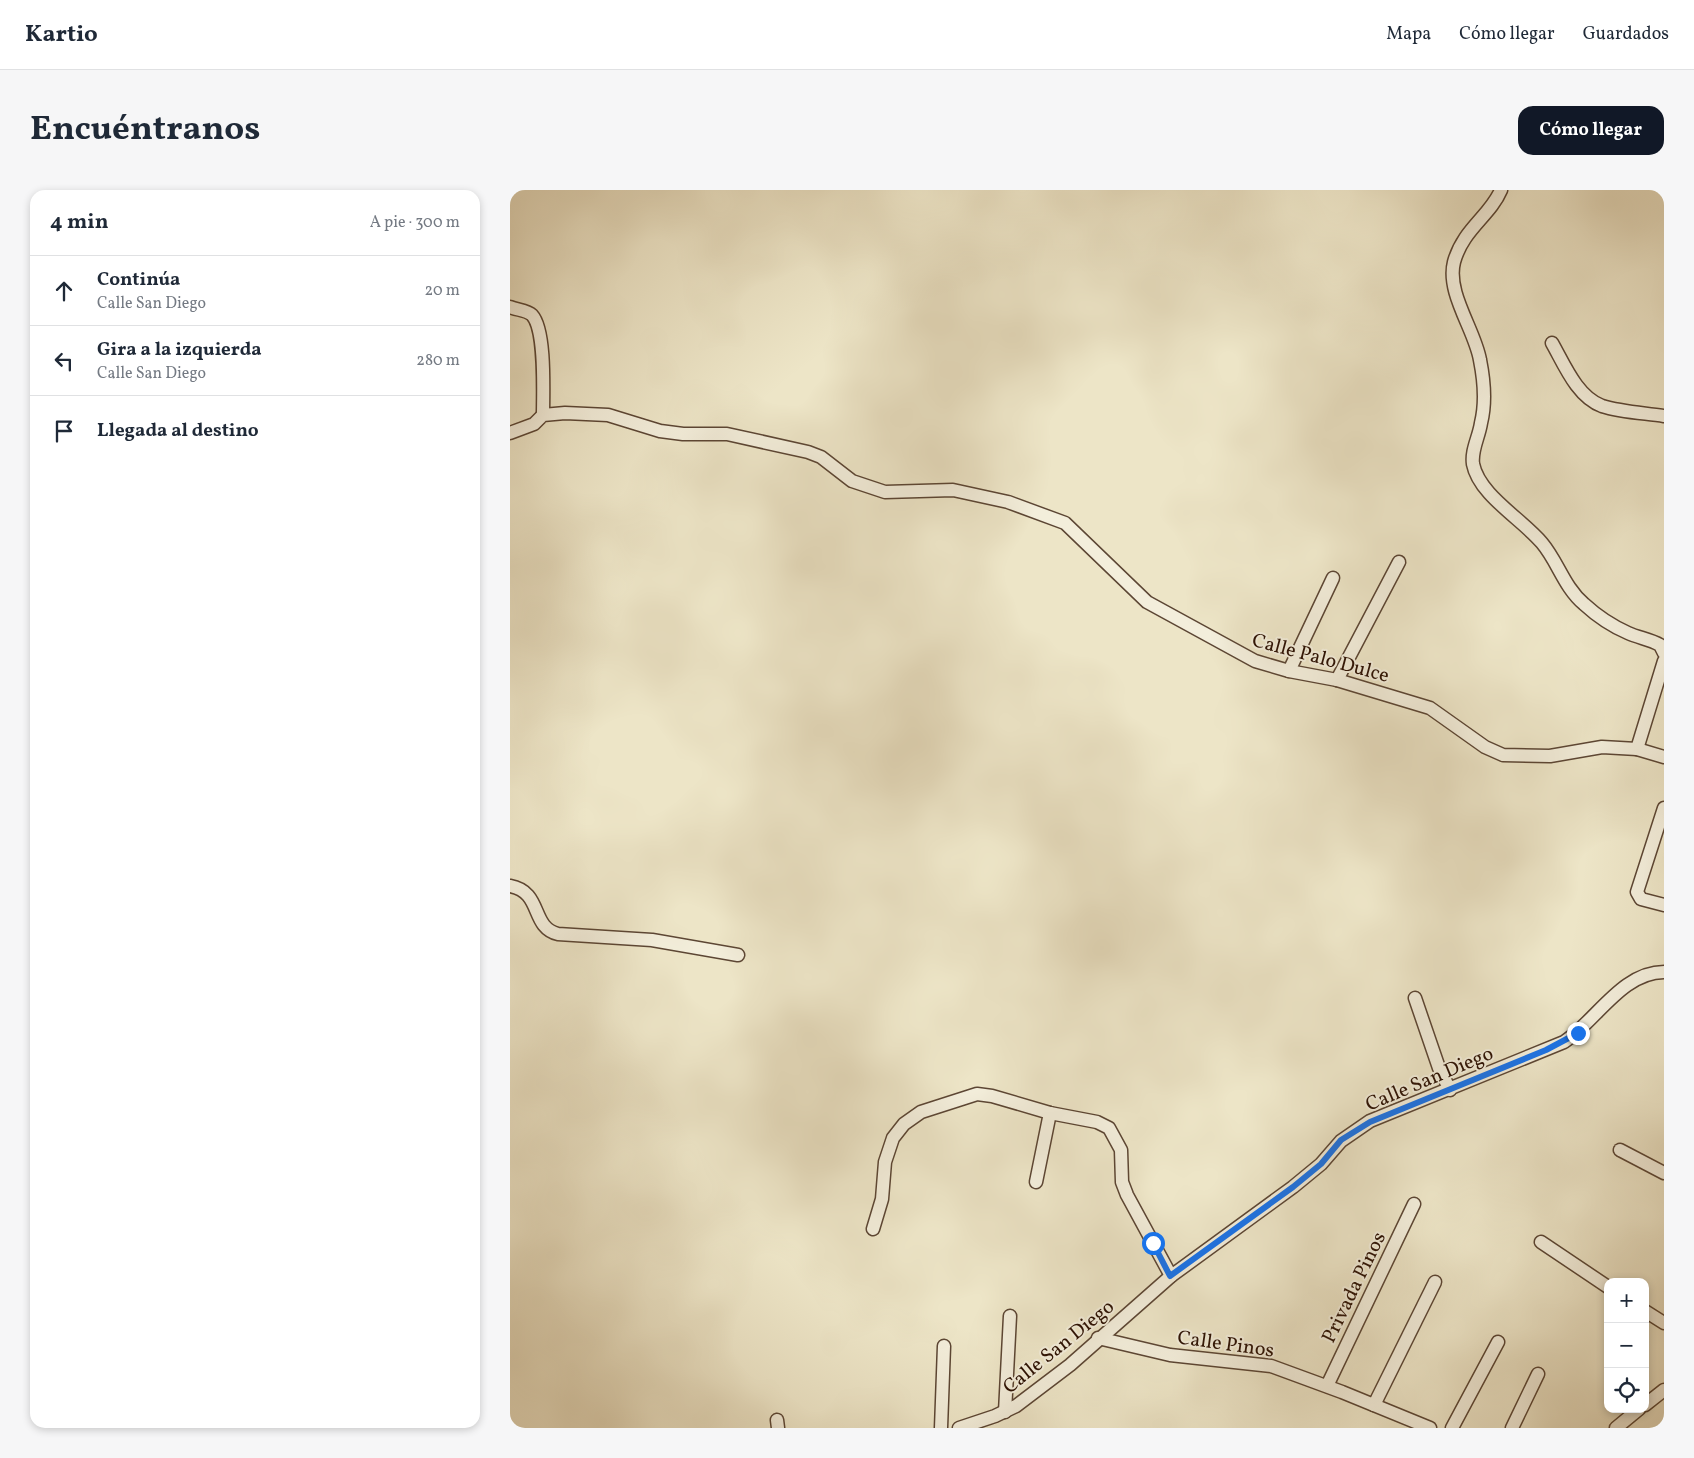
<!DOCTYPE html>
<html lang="es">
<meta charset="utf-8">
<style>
:root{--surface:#fff;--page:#f6f6f7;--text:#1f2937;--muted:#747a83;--line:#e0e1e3;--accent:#111827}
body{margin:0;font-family:Vollkorn,serif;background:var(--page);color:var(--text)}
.controls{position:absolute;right:15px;bottom:15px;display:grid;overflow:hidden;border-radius:10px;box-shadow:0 2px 8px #0003}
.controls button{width:45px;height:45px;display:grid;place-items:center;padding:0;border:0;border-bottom:1px solid var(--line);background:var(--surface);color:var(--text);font:25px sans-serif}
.stop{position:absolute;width:15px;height:15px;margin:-11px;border:4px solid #1a73e8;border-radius:50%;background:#fff}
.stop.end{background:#1a73e8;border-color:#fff;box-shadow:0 1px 5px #0008}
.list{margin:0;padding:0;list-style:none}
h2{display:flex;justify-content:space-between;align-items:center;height:65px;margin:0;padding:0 20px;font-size:21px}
h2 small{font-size:16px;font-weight:400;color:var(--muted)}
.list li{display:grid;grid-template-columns:32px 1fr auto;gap:15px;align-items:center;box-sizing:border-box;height:70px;padding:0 20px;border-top:1px solid var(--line)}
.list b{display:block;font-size:19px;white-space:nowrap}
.list p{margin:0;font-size:16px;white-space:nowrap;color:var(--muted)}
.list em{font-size:16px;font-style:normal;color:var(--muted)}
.icon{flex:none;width:28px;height:28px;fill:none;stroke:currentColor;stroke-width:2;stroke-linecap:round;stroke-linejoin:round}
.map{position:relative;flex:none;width:1154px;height:1238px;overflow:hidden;border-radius:15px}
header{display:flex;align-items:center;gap:30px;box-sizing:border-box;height:70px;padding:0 25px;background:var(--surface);border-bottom:1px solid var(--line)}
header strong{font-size:24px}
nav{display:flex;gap:28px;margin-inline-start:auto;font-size:18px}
.intro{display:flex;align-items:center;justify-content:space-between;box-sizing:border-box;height:120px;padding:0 30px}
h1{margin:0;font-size:35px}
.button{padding:12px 22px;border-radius:15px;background:var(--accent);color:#fff;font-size:18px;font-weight:700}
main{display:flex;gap:30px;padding:0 30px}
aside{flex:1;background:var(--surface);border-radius:15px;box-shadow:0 2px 8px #0003}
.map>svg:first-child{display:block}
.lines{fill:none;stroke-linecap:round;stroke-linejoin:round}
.minor-casing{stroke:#5c4634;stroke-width:15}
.minor{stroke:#f3eedb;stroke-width:12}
.route{stroke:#1a73e8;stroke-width:6}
.labels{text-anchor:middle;stroke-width:4;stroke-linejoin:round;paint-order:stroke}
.street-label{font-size:20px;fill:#2c1103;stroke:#f3eedb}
</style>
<header>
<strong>Kartio</strong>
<nav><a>Mapa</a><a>Cómo llegar</a><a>Guardados</a></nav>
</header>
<div class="intro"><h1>Encuéntranos</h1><a class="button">Cómo llegar</a></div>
<main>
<aside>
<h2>4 min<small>A pie · 300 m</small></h2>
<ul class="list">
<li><svg class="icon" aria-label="ahead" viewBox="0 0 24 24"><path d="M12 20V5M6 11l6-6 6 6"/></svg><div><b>Continúa</b><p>Calle San Diego</p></div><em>20 m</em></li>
<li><svg class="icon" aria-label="left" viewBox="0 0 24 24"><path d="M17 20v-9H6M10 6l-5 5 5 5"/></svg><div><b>Gira a la izquierda</b><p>Calle San Diego</p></div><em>280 m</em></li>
<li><svg class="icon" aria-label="arrive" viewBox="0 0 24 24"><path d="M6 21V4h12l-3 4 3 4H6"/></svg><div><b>Llegada al destino</b></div></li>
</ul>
</aside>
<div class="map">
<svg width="1154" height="1238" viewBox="0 0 1154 1238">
<rect width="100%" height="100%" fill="#ede5c7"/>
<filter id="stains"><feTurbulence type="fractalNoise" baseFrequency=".004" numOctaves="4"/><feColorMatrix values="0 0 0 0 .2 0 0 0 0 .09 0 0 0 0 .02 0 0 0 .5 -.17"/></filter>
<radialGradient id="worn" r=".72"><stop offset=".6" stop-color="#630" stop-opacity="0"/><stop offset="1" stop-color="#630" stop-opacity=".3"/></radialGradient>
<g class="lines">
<!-- minor casing -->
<g class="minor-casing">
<g id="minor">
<path d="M991 0C980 26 953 39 944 72 936 103 965 140 970 170 974 190 976 213 971 233 969 247 961 260 963 274 969 305 1012 329 1032 353 1048 372 1054 397 1074 414 1087 426 1102 436 1118 443 1129 448 1140 449 1150 455L1154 463"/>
<path d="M0 117C7 120 17 120 22 125 36 140 33 203 33 225"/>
<path d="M1042 153C1054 174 1067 207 1092 216 1111 222 1134 223 1154 226"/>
<path d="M0 243 24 234 33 225 55 223 98 225 150 241 173 244H217L298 262 311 267 342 291 375 302 443 300 498 312 555 333 637 412 745 471 779 481 827 490 920 518 975 557 993 565 1040 566 1092 557 1127 559 1154 567"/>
<path d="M779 481 823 388"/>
<path d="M827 490 889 372"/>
<path d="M1127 559 1154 471"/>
<path d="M1154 618 1127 702 1131 709 1154 715"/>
<path d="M0 696C33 702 20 737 48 744L142 750 228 765"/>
<path d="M905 808 929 878 940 900"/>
<path d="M1110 960 1154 983"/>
<path d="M526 992 540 923"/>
<path d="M363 1039 372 1009 375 972 383 948 394 934 411 922 467 904 482 906 540 923 587 932 599 938 611 960 612 992 617 1005 661 1086"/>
<path d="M1031 1052 1098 1097"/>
<path d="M1135 1121 1154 1133"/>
<path d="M588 1148 660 1165 761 1176 832 1202 920 1238"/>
<path d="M817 1196 904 1014"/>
<path d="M864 1215 925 1092"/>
<path d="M1135 1215 1154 1200"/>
<path d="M495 1222 500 1126"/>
<path d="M267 1230 268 1238"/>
<path d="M431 1238 434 1156"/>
<path d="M449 1238 485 1226 506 1216 560 1175 661 1086 783 997 811 974 831 951 860 931 1054 852C1086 831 1112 782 1154 782"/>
<path d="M942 1238 988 1152"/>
<path d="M1002 1238 1028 1184"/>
<path d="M1106 1238 1129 1219"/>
</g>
</g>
<!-- minor -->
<use href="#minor" class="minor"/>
</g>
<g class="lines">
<!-- route -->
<path class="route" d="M643 1053 660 1086 783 997 811 974 831 950 860 932 1036 860 1068 843"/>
</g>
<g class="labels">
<!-- street labels -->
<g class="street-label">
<text transform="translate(811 467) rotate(15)" y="7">Calle Palo Dulce</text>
<text transform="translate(919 888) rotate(-23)" y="7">Calle San Diego</text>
<text transform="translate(843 1097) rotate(-64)" y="7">Privada Pinos</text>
<text transform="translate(716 1153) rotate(8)" y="7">Calle Pinos</text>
<text transform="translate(548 1156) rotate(-39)" y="7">Calle San Diego</text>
</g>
</g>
<rect width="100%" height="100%" filter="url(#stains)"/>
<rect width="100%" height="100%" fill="url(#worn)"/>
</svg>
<div class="controls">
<button>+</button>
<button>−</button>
<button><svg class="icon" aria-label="locate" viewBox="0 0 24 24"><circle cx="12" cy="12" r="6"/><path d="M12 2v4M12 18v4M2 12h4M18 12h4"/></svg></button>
</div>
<div class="stop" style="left:643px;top:1053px"></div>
<div class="stop end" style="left:1068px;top:843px"></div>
</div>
</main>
